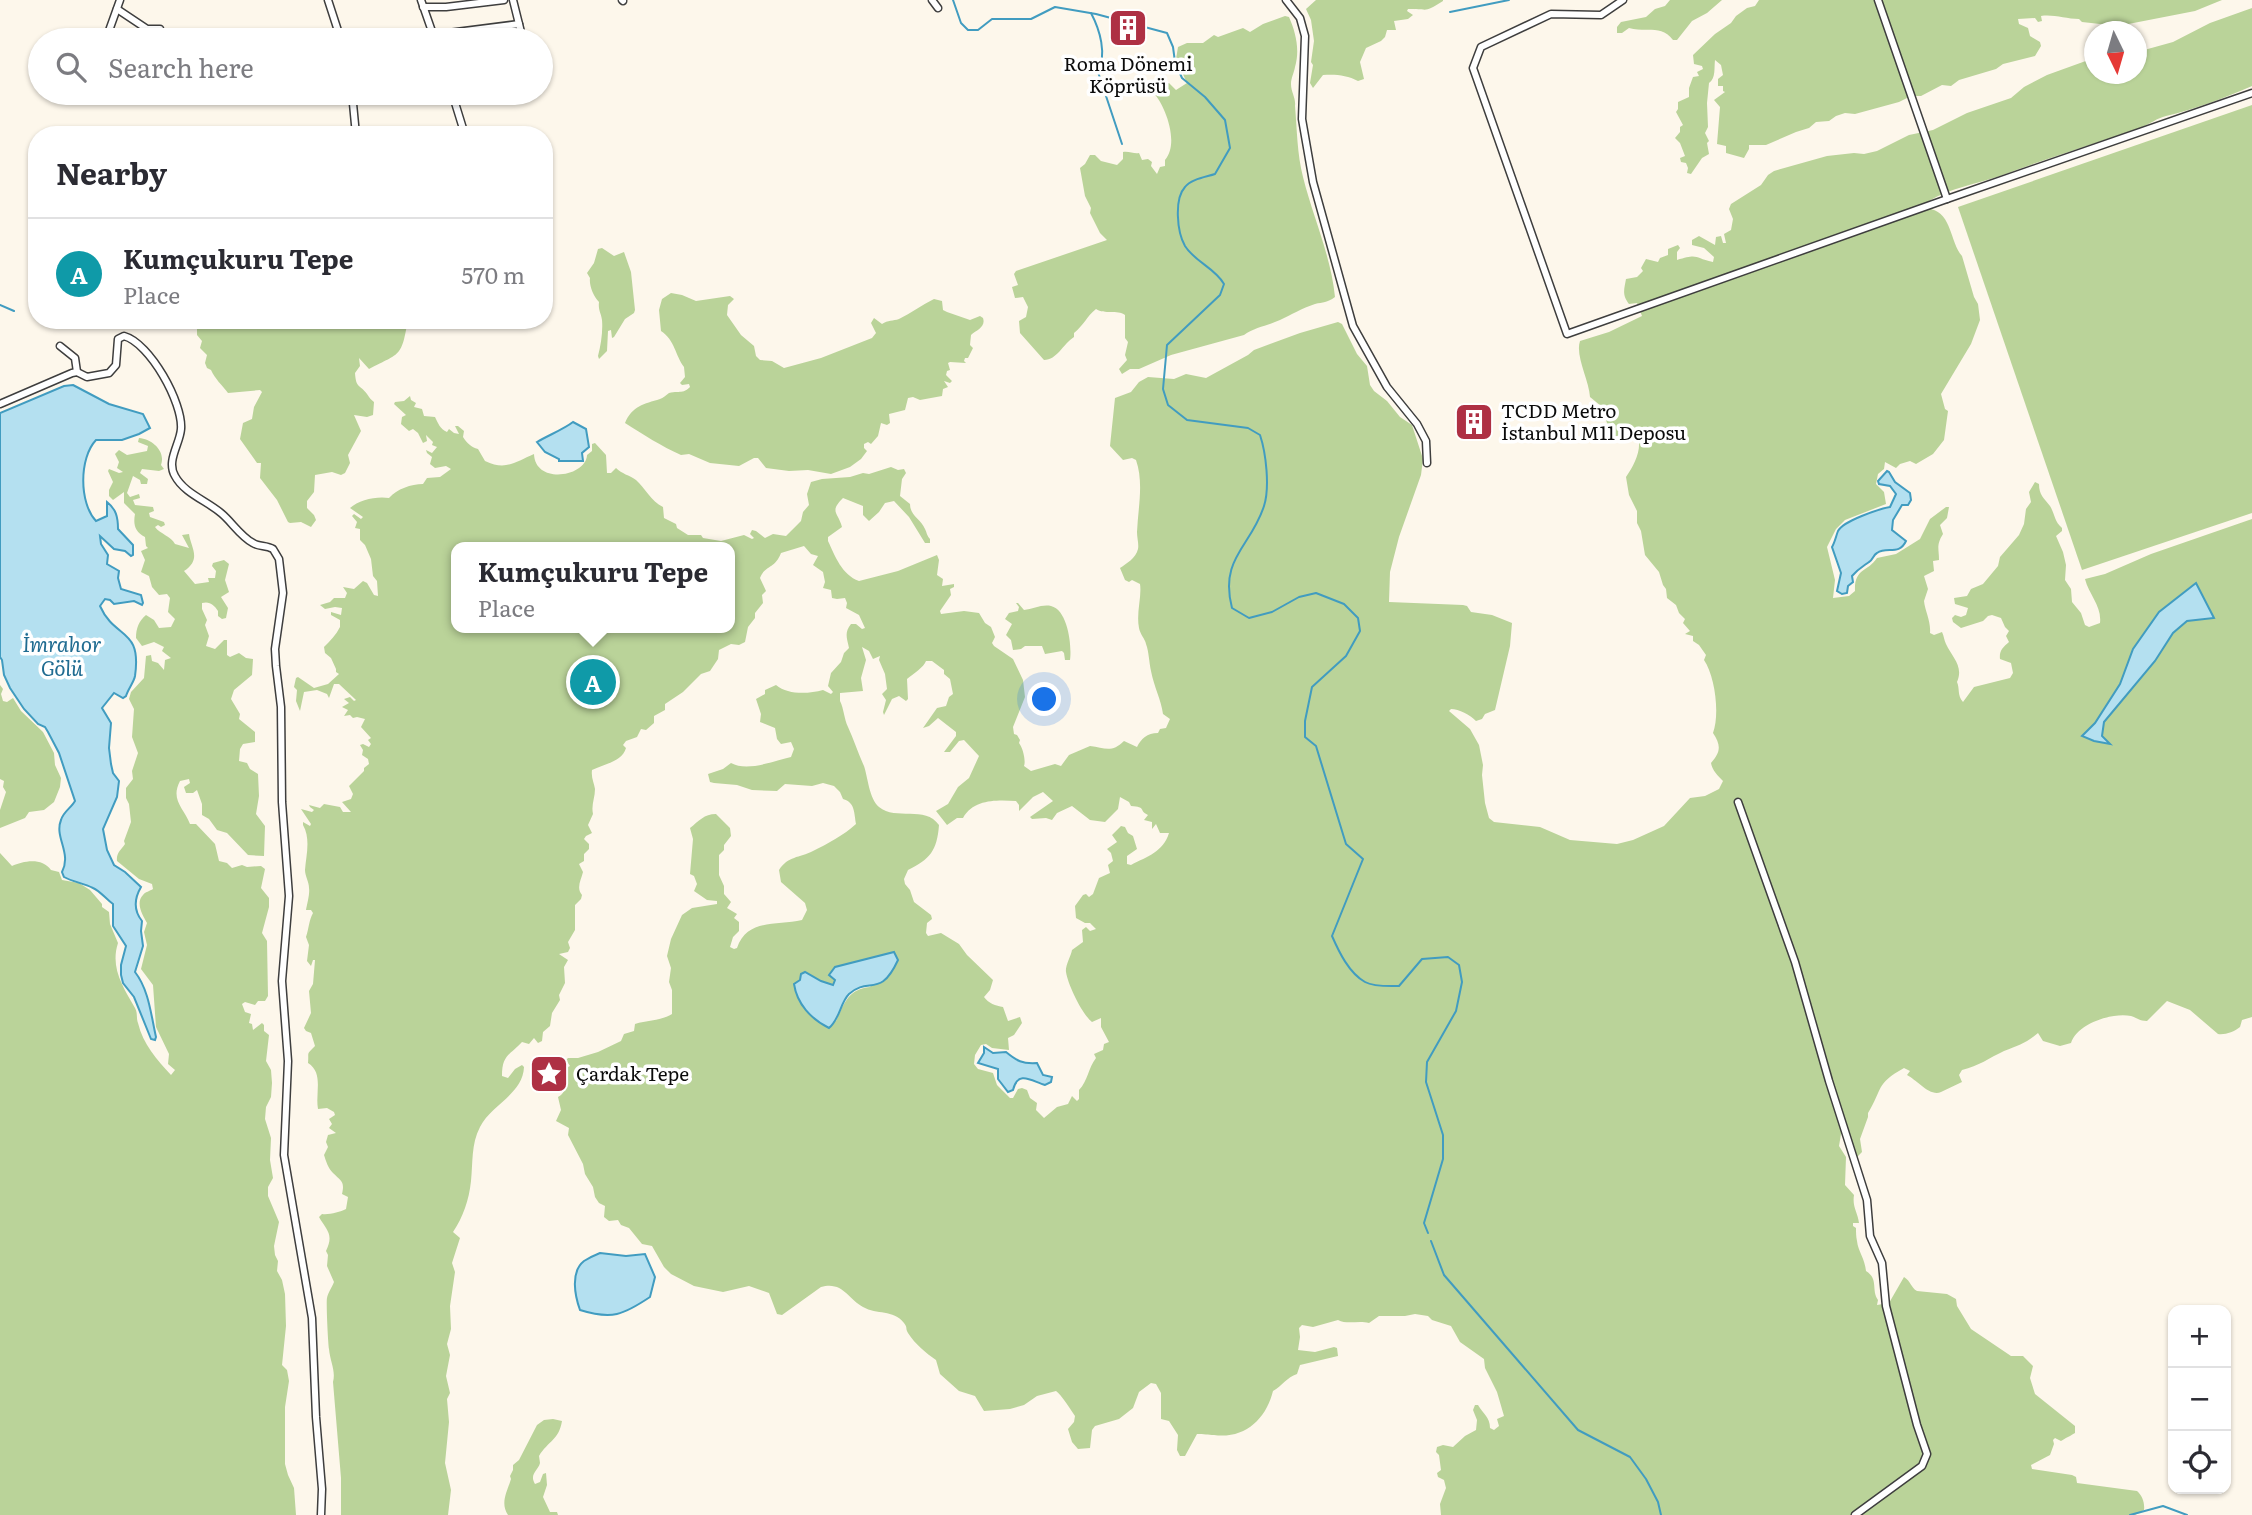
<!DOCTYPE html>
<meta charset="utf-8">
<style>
:root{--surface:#fff;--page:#f7f7f7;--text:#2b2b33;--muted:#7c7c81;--line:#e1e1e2;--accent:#ae3044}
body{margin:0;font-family:Literata,serif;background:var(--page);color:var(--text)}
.controls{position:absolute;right:21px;bottom:21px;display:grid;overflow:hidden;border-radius:14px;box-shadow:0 2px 5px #0004}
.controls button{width:63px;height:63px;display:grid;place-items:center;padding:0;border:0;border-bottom:2px solid var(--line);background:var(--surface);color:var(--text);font:35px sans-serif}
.compass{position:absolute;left:2084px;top:21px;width:63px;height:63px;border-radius:50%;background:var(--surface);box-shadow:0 2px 5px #0004;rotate:175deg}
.you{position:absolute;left:1045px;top:700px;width:24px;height:24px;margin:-18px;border:5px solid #fff;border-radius:50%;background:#1a73e8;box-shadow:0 0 0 10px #1a73e833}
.badge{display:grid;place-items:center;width:46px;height:46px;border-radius:50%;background:var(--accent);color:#fff;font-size:23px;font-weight:700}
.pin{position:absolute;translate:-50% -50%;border:4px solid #fff;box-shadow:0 2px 7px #0006}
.popup{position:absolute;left:451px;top:542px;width:284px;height:91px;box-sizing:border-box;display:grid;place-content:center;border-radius:14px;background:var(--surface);filter:drop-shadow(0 2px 5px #0005);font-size:23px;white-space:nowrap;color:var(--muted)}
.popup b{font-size:26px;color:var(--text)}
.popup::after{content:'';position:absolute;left:50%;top:100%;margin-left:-14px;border:14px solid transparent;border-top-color:var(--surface)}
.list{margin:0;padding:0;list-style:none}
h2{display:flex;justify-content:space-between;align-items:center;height:91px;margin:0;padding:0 28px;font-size:30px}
h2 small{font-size:23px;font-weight:400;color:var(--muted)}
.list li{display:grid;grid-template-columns:46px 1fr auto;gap:21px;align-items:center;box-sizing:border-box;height:112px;padding:0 28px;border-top:2px solid var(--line)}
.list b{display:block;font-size:26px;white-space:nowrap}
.list p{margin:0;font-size:23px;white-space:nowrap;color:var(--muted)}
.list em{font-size:23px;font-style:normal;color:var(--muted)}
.icon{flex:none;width:38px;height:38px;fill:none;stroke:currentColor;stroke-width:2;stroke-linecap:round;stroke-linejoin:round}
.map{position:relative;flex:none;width:2252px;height:1515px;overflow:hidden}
.search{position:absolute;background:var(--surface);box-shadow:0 2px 5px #0004;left:28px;top:28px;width:525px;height:77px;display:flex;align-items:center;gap:18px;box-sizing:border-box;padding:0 24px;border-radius:38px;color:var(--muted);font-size:26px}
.panel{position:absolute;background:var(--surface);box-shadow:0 2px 5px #0004;left:28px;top:126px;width:525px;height:203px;border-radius:28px}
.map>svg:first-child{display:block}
.forest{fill:#bad399;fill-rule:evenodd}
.water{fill:#b4e0f0;stroke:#419cc0;stroke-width:2}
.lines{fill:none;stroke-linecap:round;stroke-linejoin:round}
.stream{stroke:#419cc0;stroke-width:2}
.minor-casing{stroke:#3e3e3e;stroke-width:9}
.minor{stroke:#fff;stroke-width:6}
.labels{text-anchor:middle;stroke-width:7;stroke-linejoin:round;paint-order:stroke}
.poi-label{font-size:19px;fill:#0b0b0b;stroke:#fff;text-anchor:start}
.water-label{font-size:21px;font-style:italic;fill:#206c91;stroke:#fff}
</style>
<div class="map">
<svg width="2252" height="1515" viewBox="0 0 2252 1515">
<rect width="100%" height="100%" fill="#fdf7eb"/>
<!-- forest -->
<g class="forest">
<path d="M1316 0H1443V1C1423 13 1431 9 1408 9L1407 11 1413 15 1408 19 1394 21 1396 30H1387L1385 37 1381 41 1366 48 1360 62 1364 79 1358 81C1347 75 1335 74 1323 75L1313 88 1310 83 1313 65 1311 62 1314 41 1311 20 1306 9Z"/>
<path d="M1670 0H1722L1707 13 1692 21 1677 40H1673C1661 24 1647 33 1629 28L1622 33H1617V27L1621 22 1646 17 1655 9 1665 6Z"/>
<path d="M1759 0H2222L2195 11 2118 26 2082 22 2079 19C2066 19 2053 14 2041 16L2042 21 2038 22 2035 18 2018 19 2019 24 2028 28 2030 36 2040 42 2041 46 2035 56 2003 64 1996 69 1959 80 1951 86 1942 85 1921 96H1911L1899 102 1855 114 1845 113 1836 116 1829 121 1816 122 1809 128 1796 132 1766 145H1749V149L1744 158 1726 153V146L1717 144 1720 107 1714 100 1725 92 1723 91V86H1718V79L1723 75 1721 65 1715 60C1714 68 1716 78 1709 83L1707 103 1708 127 1705 133 1709 141 1707 143 1709 154 1702 158 1691 174 1687 173 1688 168 1686 163 1681 162 1680 158 1685 156 1680 143 1675 138 1680 132V127L1683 125 1676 112 1678 109V102L1689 97V88L1693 77 1699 76 1697 72 1703 69 1702 66 1694 64 1693 55 1715 34 1731 23 1736 16 1747 8 1755 6Z"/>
<path d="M2252 8V86C2224 98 2196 109 2166 116 2157 118 2150 124 2142 127 2095 144 2047 158 2000 176 1976 184 1950 188 1929 201L1931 209C1952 214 1950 242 1962 256L1974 297 1978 304 1980 320 1971 344 1941 394 1945 409 1948 411 1944 440 1933 454 1916 464 1910 461 1900 464 1896 468 1885 462 1884 469 1878 474 1876 484 1884 492 1886 504 1845 520 1836 529 1827 547 1835 580 1833 598 1849 596 1855 591C1854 568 1868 572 1877 558L1896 554 1920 539 1930 519 1946 507H1949L1947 518 1940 525 1943 534C1936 545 1939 549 1939 560L1933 561 1934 571 1924 576 1928 589 1924 601C1925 611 1931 621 1930 633L1934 635 1942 632C1944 636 1944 640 1946 644 1952 657 1964 666 1957 682 1960 689 1957 695 1963 702L1974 687 2010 678 2013 673 2011 663 2000 659C1999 651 2003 647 2009 642L2006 636 2009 631 2005 627 2001 618 1992 615 1988 616 1983 621 1961 628 1953 622 1952 618 1955 615 1961 617 1966 615 1968 608 1955 604 1954 598 1967 596 1971 589 1983 584 1998 566 2000 557 2019 535 2024 524 2026 509 2031 502 2029 492 2035 482 2039 484C2039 495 2044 498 2050 506 2055 514 2054 521 2062 528V531L2056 536 2063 552 2066 565 2065 580 2071 589 2072 602 2081 613 2085 625 2089 627 2100 623C2102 606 2089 595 2085 579L2105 574 2151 554 2252 519V1017L2242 1020 2240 1027C2234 1032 2225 1035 2218 1034L2190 1010 2167 1001 2147 1021C2139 1021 2138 1018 2131 1016 2112 1012 2077 1024 2071 1043L2060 1046 2043 1041 2038 1033C2026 1043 2019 1045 2004 1051 1989 1058 1979 1066 1962 1070L1959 1075 1962 1082C1955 1085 1948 1089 1941 1092 1930 1097 1917 1080 1907 1075L1910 1071 1904 1068C1875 1084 1883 1089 1868 1113V1117L1860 1139 1862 1152 1857 1157 1845 1132 1841 1134 1839 1146 1846 1157 1845 1185 1854 1195C1852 1207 1858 1213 1859 1223H1853V1226L1856 1228C1856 1232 1856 1237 1857 1241 1858 1251 1865 1259 1866 1271 1879 1279 1871 1290 1878 1300L1877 1305 1889 1303 1904 1277C1911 1281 1911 1288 1917 1291L1947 1294 1956 1299 1957 1306 1971 1329 2011 1356H2023L2033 1366 2030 1378 2035 1394 2075 1426V1433C2072 1435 2064 1439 2061 1441L2055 1438 2053 1440 2054 1444 2050 1455 2031 1465 2032 1469 2072 1475 2076 1477 2077 1483 2137 1491C2142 1495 2145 1503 2144 1510L2135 1515H1441L1440 1504 1446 1488 1444 1480 1438 1477 1437 1473 1441 1470 1439 1455 1436 1452 1437 1447 1443 1445 1453 1447 1465 1436 1476 1430 1477 1420 1473 1410 1475 1405H1478C1483 1414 1490 1417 1490 1428L1494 1430 1499 1426 1497 1419 1504 1416 1497 1392 1485 1368 1484 1359 1460 1342 1451 1326 1432 1320 1428 1316 1415 1314 1405 1316H1379L1369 1323C1358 1320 1348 1325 1338 1320L1313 1327 1302 1325 1299 1328 1300 1337 1298 1350 1315 1352 1334 1347 1337 1348 1338 1356 1300 1365 1297 1374C1287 1377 1282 1386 1273 1391 1266 1419 1245 1439 1214 1435 1208 1435 1204 1434 1197 1434L1185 1456H1180L1177 1450 1178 1435 1169 1421 1161 1419V1393L1156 1384 1151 1383 1139 1392 1133 1408 1119 1419 1095 1426 1092 1430 1090 1448 1078 1449 1072 1442 1068 1429 1074 1422 1075 1416C1070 1409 1061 1394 1056 1391L1037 1396 1024 1405 1010 1409 984 1411 975 1396 959 1391 940 1374 936 1360C926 1353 915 1344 908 1333 905 1328 908 1328 904 1323 893 1309 877 1315 863 1307 848 1299 843 1281 821 1287L782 1315 777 1314 769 1293 749 1286 723 1292 694 1286 671 1274 664 1267 652 1246 642 1244 629 1228 621 1225 618 1220 609 1221 604 1217 605 1206 599 1203 595 1197 593 1187 585 1174 583 1164 568 1135 569 1128 556 1121 561 1110 558 1097C567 1093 566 1082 565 1073L562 1070 570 1066 566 1060 568 1058H578L598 1052 621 1041 624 1034 634 1031 635 1024C647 1020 661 1021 672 1014V990L669 982 671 968 667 956 671 939 682 915 692 908 717 904V901L707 900 694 891 697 884 694 876 690 874 693 839 690 828C699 821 704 814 716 814L730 828 731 836 724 845V850L719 855V875L724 886V894L731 902 727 908 737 914 734 918 739 922V931L733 937 730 947 734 949 737 948C747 918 777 926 802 920L807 910 805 903 781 882 779 870C788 856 799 858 813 851 827 844 844 835 856 824 854 813 855 802 843 799L840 792 834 786 823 783 812 786 785 784 777 791 752 790 737 785 714 783 710 782 708 774 723 769 731 763C747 772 774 761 791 757L794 749 791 742 781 744 777 739 775 728 760 722 761 714 756 699 765 694V690L776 685C788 695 808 694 823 690L831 694 833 692 828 686 831 673 841 662 844 653 849 648C847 638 844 633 851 624H856L862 629 865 628 859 615 846 608 847 603 845 598 837 599 832 598 831 590 823 588 825 582 823 572 813 565 818 556 811 554 804 546 781 553C775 569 765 565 760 578L766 591 762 595 763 603 755 613V618L748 627 745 642 739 645 731 644 719 650 718 659 710 671 701 674 683 692 665 704V710L654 716V723L646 730 641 729 637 737 626 741 623 745 626 748C622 762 604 764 592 770 591 778 594 782 595 789 595 798 591 805 593 814L588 825 592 833 586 836 584 839 589 844V849L584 854V861L579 864 583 872C581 880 576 888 582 895L581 899 575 905V930L568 942 570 948 568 952 559 954 568 960 564 967 565 983 559 995 560 1000 552 1013 550 1026 543 1032 542 1041 538 1043 534 1038 529 1044 522 1042C509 1056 502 1055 502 1076L508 1078 515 1069 522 1065 524 1067C523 1094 491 1105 480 1127 471 1144 473 1163 471 1181 469 1200 463 1217 453 1232L460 1238 452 1263 455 1272 450 1306 451 1329 447 1344 450 1355 446 1376 450 1393 447 1399 449 1422 445 1463 451 1490 448 1515H341V1478L333 1382C336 1371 330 1361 329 1349 328 1343 326 1302 327 1298 328 1293 332 1287 334 1282L327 1266 328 1255 326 1251C334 1234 327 1231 319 1217L322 1214C329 1215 340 1212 346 1209L348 1197 342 1194C345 1181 341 1181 333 1173 328 1168 326 1161 324 1155L328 1147 326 1142 328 1135 336 1133 329 1128 332 1124 329 1119 335 1115 334 1112 327 1108 318 1109C315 1093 324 1073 308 1063 309 1051 306 1055 315 1046L311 1033 306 1031 304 1028 311 1013 309 991 313 984 315 960H313L311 966 307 961 309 945 306 937C309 928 309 920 313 913L311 910H306C307 904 310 894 309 888 309 882 305 876 305 870 306 856 311 839 303 825V822L310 826 311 824 301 809 312 812 314 810 310 807 309 805 320 808 324 804 340 807 343 812H351L342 802 351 799 353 794 349 786 364 771V768L369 764 368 759 362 755 363 750 360 745 363 744 369 747 371 744 368 740 371 738 361 727 365 719 357 717 353 718 350 715 344 716 348 710 342 707 349 703 344 699 350 697 354 701 356 700 339 684H334L329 698 327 694 317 690 304 692 300 711 296 701 297 690 294 687 296 678 298 677 314 688 328 684 339 674 336 672V669L331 658 325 653 324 647C330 641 336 635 340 627V620L331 615V612L341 615 342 608 335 607 325 609 320 605 330 602 334 598H345L347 593 343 587 354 589 363 581 367 583 374 595 378 596 377 581 373 576 371 559 365 545 360 540V529L355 528 357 522 352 516 354 514 361 519 363 517 350 508C359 500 376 496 389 498 397 489 411 484 423 484L427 478 440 477 451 469 446 466 435 468 430 464 432 457 427 453 426 450 432 453 437 447 432 445 433 442 426 435 427 441 423 443 418 433 413 429 409 431 401 424 402 417 406 415 394 404 395 402 404 401 410 396 411 400 416 403 414 407 422 409 424 416 435 417C438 423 440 429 447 432L449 429 454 433 459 434 455 426H458L464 431 463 437C467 443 471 447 478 449L485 461C506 471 515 462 534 454 535 485 586 477 587 455L592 451V444L595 443 606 455 607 473H611L616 468C622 474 629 475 636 480 645 488 651 501 663 507L664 518 676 524 677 528 688 535H701L703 538 721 541 744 535 752 539 754 538 750 534 752 530 756 531 765 538 773 534 786 536 801 521 803 512 809 505 807 494 811 482 822 479 850 477 863 473 869 474 891 467 898 470 904 469 906 473 902 479 900 496 910 504C910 516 921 519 925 529 927 533 927 536 930 539V543H925L909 517 894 501 885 503 879 512 869 521 863 515V506L843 498C829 512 838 512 842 527L828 537V541C835 556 842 575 859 581L898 571 937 555 939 560 937 575 943 579 942 586 954 584V587L950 589 951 595 940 611 941 614 964 611 979 613 985 623 991 627 995 637 992 643 994 646 1013 659 1023 680 1025 697 1013 727 1014 734 1017 735 1020 740 1019 743C1023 748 1026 761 1024 766L1031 771 1055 764 1061 766 1069 755 1090 746C1105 748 1112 753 1124 741L1137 747C1141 739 1147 733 1158 733L1160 729 1166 728 1170 719 1163 714C1161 699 1154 687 1151 671 1149 662 1149 652 1146 644 1145 639 1140 634 1139 628 1136 613 1142 596 1140 584L1132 580 1129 582 1125 580 1120 568C1126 564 1136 558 1138 549 1139 544 1137 538 1137 532 1138 508 1144 483 1136 460L1132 458 1123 460 1110 446 1115 398 1131 392 1139 382 1148 377 1174 379 1186 374 1206 378 1248 355 1254 350 1300 333 1338 322 1342 324 1357 354 1367 366 1370 385 1374 391 1387 401 1400 417 1412 425 1423 459 1421 475 1399 537 1390 572 1389 602 1463 605 1467 606 1471 612 1492 615 1512 623 1510 646 1495 710 1485 714 1482 719 1476 721C1470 715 1459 709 1451 709L1449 711 1470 729 1479 745 1483 765 1482 775 1485 803 1489 818 1494 822 1540 827 1570 840 1617 844 1633 840 1664 826 1690 798 1705 796 1719 789 1723 781C1718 776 1712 770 1711 763 1721 752 1721 745 1713 733 1720 714 1715 676 1704 660L1706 655 1699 645 1693 641V636L1685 634 1690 631 1683 623 1685 619 1679 613 1676 605 1667 598 1666 589 1663 585 1659 572 1645 555 1641 531 1637 523V511L1629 495 1626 477C1633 467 1640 454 1639 442L1621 435 1612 437 1601 406 1590 397C1589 380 1575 356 1580 341L1609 332 1642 316 1637 303 1629 304C1622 295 1624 290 1626 279L1637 277 1643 271 1641 268 1646 259 1658 262 1660 258 1668 255V249L1678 245 1680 248 1677 252V260C1699 253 1694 258 1713 262L1714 257 1704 248 1692 245V240L1699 236 1715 245 1716 237 1721 236 1723 243H1726L1724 234 1731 230 1733 219 1729 209 1731 204 1761 185 1768 175 1774 171 1827 156 1854 153 1864 154 1877 151 1909 135 1933 130 1967 113 2011 98 2024 87 2047 75 2094 58V74H2136L2137 52 2173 42 2210 23ZM456 547H730V628H456ZM862 647 869 651 873 659 880 656 879 660 885 674 887 689 882 694 886 700 883 712 884 715 892 699 899 696 906 701 908 699 907 679C913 674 924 667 926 661H932L944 670V674L950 679 953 694 949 697 946 706 937 708 923 728 929 726 938 718 956 732V736L944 752H950L959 741 964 740 979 756 969 778 958 787 948 804 936 811 947 825 957 818H963C974 799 996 800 1016 801L1019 805V811L1033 797 1043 792 1053 801 1030 817 1032 819 1046 818 1052 820 1057 813 1072 806 1090 820 1105 822 1118 809 1120 797 1129 802 1131 806C1147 807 1138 810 1148 815L1144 820 1152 822V829L1156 824 1160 833H1169C1163 852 1148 856 1131 865L1127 864V856L1137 849 1133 836 1128 833 1125 827 1121 826 1112 835 1117 842 1107 849 1111 853 1113 861 1108 865 1110 873 1099 878 1093 894 1089 897 1086 894 1083 895 1075 906 1076 918 1085 923H1090L1096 929 1090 931 1086 927 1082 930 1083 942 1072 950C1071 956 1065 966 1066 972 1068 985 1082 1014 1092 1022L1101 1018V1027L1109 1042 1104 1044 1103 1050 1094 1054 1096 1058C1088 1068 1088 1081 1079 1090V1099L1077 1101 1072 1096 1068 1104 1057 1107 1044 1118 1036 1110 1037 1103 1030 1098 1027 1090 1022 1088 1018 1089 1013 1098H1010L997 1085 993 1073 978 1069 974 1064 975 1055 981 1045 986 1044 992 1048 1009 1050 1008 1038 1014 1035 1022 1023 1020 1017 1008 1021 1003 1007C996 1006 988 1003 984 997L990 990 993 980 967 955 959 944 941 933 928 936 926 933 927 923 932 919 931 915 914 902 910 890 905 884 904 879 908 870C930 859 937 851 939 825 925 805 896 821 879 807 869 798 868 778 864 766 858 753 854 740 848 727 844 719 844 709 840 701V693L863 691 861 678 866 660ZM894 952 870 987C848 989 844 1004 836 1021L804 973 821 981 834 985 836 967Z"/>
<path d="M1285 16 1289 17C1296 33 1300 50 1295 67 1294 73 1291 78 1291 84 1291 92 1296 98 1295 106 1297 129 1297 154 1303 177 1313 217 1331 256 1335 297 1327 303 1323 302 1315 304 1302 308 1291 315 1280 320 1267 326 1255 327 1244 335L1171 355 1139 369H1130L1122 374 1119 369 1127 360 1125 355 1128 342 1125 338V315C1117 309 1105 315 1096 309 1087 316 1084 325 1074 333V337C1063 344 1057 360 1044 360L1020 333 1019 321 1026 317 1028 307 1023 297 1015 298 1012 287 1018 285 1014 274 1016 271 1107 240 1100 233 1090 213 1091 208 1085 196 1080 168 1085 164 1090 155H1095L1101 161 1117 165 1123 159V152C1129 151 1134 154 1139 153L1142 160 1148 159 1152 162 1151 166 1157 174 1160 167 1165 166V160C1180 143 1165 104 1152 91L1158 86 1169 83 1176 90 1187 83 1176 59 1178 47 1187 43H1203L1214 35 1218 37 1243 28 1250 32 1263 24Z"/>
<path d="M2252 105V513L2082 570 1958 207Z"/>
<path d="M602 248 614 256 624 252 631 272 635 310 634 313 625 319 614 337 612 338 611 330 608 331 607 351 599 359 598 356C601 345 603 331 602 320 601 313 598 310 599 302 593 296 589 285 590 278L587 273 594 263 598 249Z"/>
<path d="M671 293 682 295 696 301 730 296 734 299 728 305 727 315 741 335 754 346 756 356 760 360 772 361 784 368 821 358 872 338 876 333 871 323 874 318 882 324C888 320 893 321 899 319 911 313 922 305 934 299L942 301 943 310 947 312 970 320 980 316 983 318C986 327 977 330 971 335L970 345 973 348 968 358H965L964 361 966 363 950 362 948 363 950 370 947 371 946 375 952 381 950 383 944 381 948 387 943 389 942 396 920 400 913 397 908 398 905 410 889 414 890 423 887 425 881 423 878 436 871 444 868 442 864 444V448L867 451 861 459 850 467 831 474 808 470 789 471 766 468 758 458H754L739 466 710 463 689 454 681 455C661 446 644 435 625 423 632 406 644 404 660 399 663 398 666 395 669 393 678 390 682 395 690 387L689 384 682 385 680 383 685 377 684 367C675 355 675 340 661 331L659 310 662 299Z"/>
<path d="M226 320 237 325 236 320H408C401 357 402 352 369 369L359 358 360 366 355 373C356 389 360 384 367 394 369 397 371 400 374 402L373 415 367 417 354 415 361 431 348 455 350 463 345 473 341 475 332 472 315 475 314 492 307 501V508L314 515 316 520 311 527 301 522 290 523 288 522 277 500 260 478 261 463H257L240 439 243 423 252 419 254 407 262 392 260 390 228 393C222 385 215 379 211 370L207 368 205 363 207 355 200 348 202 341 197 335V326L191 321Z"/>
<path d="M139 438C152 439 166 451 161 465L164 469 159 471 142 469 140 473 148 479 147 484H141L140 480 133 476 127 493 130 497 139 494 140 498 133 500 135 505 153 507 154 511 149 513 150 517 164 522 165 525 161 527 158 525 155 527C160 534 171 536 175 544L189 548 182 535 189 534C191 548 202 559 184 571L195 584 209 582 208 578H215L216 571 212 566 213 563 224 560 229 564 225 580 229 592 221 597 228 608 226 618 222 619 218 616V611C214 605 210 601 202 603V609L207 620 205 625 209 636 206 646 215 649 224 640H227V655L230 657 239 653 246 658 253 659 252 675 234 690 231 699 240 714 239 719 255 732V742L243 744 240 749 239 761 247 763 250 769 258 774 259 796 256 814 265 826 264 856 248 855 227 833 217 830 209 819 202 815V804L197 790 193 793H186L184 787 190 783 189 779 180 781C170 800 184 808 190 824H196L215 844 219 861 227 863 232 868 242 865 247 867 261 866 265 869 261 888 269 898V907L262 933 267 941 268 996 265 1001H258L255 1005 245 1002 242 1004 245 1012 251 1014 249 1023 252 1024 253 1030 262 1023 264 1025V1031L269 1035 266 1061 271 1070 272 1083 271 1097 266 1107 265 1119 271 1138 270 1160 273 1178 268 1187V1196L279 1222 274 1246 275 1255 278 1261 277 1271 282 1280 285 1294 286 1326 282 1365 287 1370 289 1381 285 1407V1464L288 1475 294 1488 296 1515H0V853L12 866C23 861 42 857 51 870L59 872 62 880 79 883 90 890 102 904V907L109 912 110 924 118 943C110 968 123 987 135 1008 138 1013 136 1018 138 1023 143 1044 157 1060 171 1075L175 1070 168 1064 169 1054 156 1027 153 985 141 969 147 945 144 932 147 923C143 916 135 903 143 895 145 892 150 891 153 889L152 884 139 879 117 861C116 853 121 850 125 844L124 841 131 822 129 804 126 798V788L133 779 132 771 138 753 132 737 134 709 129 699 131 692 144 678 146 656 151 655 152 661 158 663 164 670 165 660 171 658 162 651 164 647 154 642 142 646 136 638C136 628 139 621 146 615L154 620 159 628 171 627 175 619 168 612 170 598 167 594 159 595 152 587 149 576 141 572 145 560 141 551 148 548 146 546 145 537C135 532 133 525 135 514L124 503V492L113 500 109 496V490L113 482 108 471 109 469 119 473 123 472 117 468 119 462 115 454 119 450 127 455 147 451 148 446 138 442Z"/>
<path d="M1016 603H1018L1024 610C1033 609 1042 604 1051 606 1068 610 1072 646 1070 660H1065L1064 653 1062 651 1045 654 1042 646H1025L1021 649 1013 650 1011 640 1006 635 1012 624 1005 619 1009 613 1018 611 1019 607Z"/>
<path d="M0 685 3 689 1 694 3 701 7 702 13 698 21 711 43 732 54 753 55 765 61 778 60 787 54 802 44 810 29 812 25 818 0 828V810L6 792 3 787 4 781 0 779Z"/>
<path d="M553 1419 562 1421C559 1440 548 1441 539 1456L540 1463C538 1471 529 1474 535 1484L540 1482 543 1474 546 1473 547 1485 543 1497 550 1512H557L558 1515H508C500 1503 507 1492 511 1479L510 1476 513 1470V1465L519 1460 537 1425 544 1420Z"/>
</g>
<!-- water -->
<g class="water">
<path d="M73 385 109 404 143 414 150 428 139 434 122 440H96C79 458 79 503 96 521L107 516V502C116 509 118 517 118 529L133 545V555L131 556 125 551 114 549 100 536 101 544 108 555 107 564 119 571 118 578 121 589 141 595 143 603 142 605 134 601 114 604 110 600 105 599 100 606C115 640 142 627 135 676 134 682 128 689 126 696L123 698 114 693 102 708 111 723 109 748 111 764 113 773 119 781 117 797 103 829 107 850 114 865 125 872 141 887C134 899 134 911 142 921L141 931 143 946 135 972C149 990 151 1015 156 1037L155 1040 151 1039 149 1034 134 997 123 983 121 975V965L126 946 113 926V904C106 899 100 891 93 888 83 883 73 882 64 877L62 872C72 853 54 837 61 820 63 812 71 808 75 801L59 753 48 732 45 727 38 724 24 709 10 688 4 675 2 660 0 657V413L64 386Z"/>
<path d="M573 422 586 429 589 447 582 453 583 461H559V459L545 452 537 442C549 435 564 429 573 422Z"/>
<path d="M1887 471 1889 472 1895 482 1910 493 1911 500 1908 505H1902L1893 520 1892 530 1906 541C1899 556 1887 546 1877 553 1873 555 1873 560 1869 562 1862 567 1858 569 1852 576L1853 582 1848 586 1847 593 1842 594 1837 591 1841 573 1832 547C1835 542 1836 536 1838 531 1843 521 1879 509 1890 507L1896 494 1890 486 1879 484 1878 481Z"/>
<path d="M2196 583 2214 618 2187 621 2173 633 2155 661 2104 722 2102 736 2110 744 2094 741 2082 736 2095 723 2120 684 2133 649 2159 612Z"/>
<path d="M894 952 898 960C880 999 869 976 849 994 840 1003 840 1019 829 1028 811 1019 797 1004 794 984L800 980 801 974 805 972 821 981 833 985 835 980 829 975 835 967Z"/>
<path d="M984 1047 993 1053 1006 1052C1017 1061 1022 1064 1037 1063L1043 1075 1052 1077 1051 1082 1045 1085C1033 1082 1018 1069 1013 1090L1008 1092 998 1079V1069L978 1063 984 1053Z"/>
<path d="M600 1253 626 1256 645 1254 655 1277 650 1297C623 1315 612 1320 580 1310 575 1296 570 1272 584 1261 589 1258 595 1255 600 1253Z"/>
</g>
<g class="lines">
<!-- stream -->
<g class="stream">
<path d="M953 0 961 23 968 30H978L992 19H1031L1055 7 1096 14 1167 33 1173 47 1175 62 1182 78 1205 97 1225 120 1230 148 1215 174C1206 177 1191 179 1185 187 1174 199 1177 232 1185 246 1195 262 1215 268 1224 284L1220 295 1167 345 1163 389 1168 405 1187 420 1248 428 1260 435C1266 453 1270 487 1264 506 1251 547 1219 558 1232 608L1249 618 1272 612 1299 597 1316 593 1344 604 1358 618 1360 631 1346 656 1312 687 1305 721V737L1316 746 1346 844 1363 859 1332 936C1339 952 1349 973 1365 982 1374 987 1389 986 1399 986L1422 959 1448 957 1459 965 1462 982 1456 1011 1427 1062 1426 1082 1443 1135V1159L1424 1223 1428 1233"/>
<path d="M1450 12 1509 0"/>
<path d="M1091 13C1100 30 1107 54 1098 72L1122 144"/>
<path d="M0 305 14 311"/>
<path d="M1431 1241 1444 1275 1578 1430 1630 1457 1646 1479 1658 1502 1661 1515"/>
<path d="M2130 1515 2163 1506 2187 1515"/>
</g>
<!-- minor casing -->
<g class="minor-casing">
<g id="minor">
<path d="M328 0 341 40"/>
<path d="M421 0 435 40"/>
<path d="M513 0 523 40"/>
<path d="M622 0 623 1"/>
<path d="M932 0 938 8"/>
<path d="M1286 0 1300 18 1305 36 1302 119 1313 182 1353 326 1387 387 1417 424 1426 441 1427 463"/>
<path d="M1623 0 1601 15 1551 14 1481 47 1473 68 1567 334 1947 199 2252 93"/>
<path d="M1878 0 1947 199"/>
<path d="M423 7H446L504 0"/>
<path d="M117 9 147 29H160"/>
<path d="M433 35 519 24"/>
<path d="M106 39 120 0"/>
<path d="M352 93 356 135"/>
<path d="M452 93 465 135"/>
<path d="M60 346 75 358 77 372"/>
<path d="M0 404 72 373 77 372 87 377 109 373 116 365 118 339 124 336C150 343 183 403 181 429 180 444 166 461 175 476 184 493 207 501 221 513 232 522 240 536 253 543 259 547 266 545 273 549L279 559 283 593 275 649 276 666 281 707 282 802 289 896 282 981 288 1061 284 1155 312 1318 316 1417 322 1489 321 1515"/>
<path d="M1738 802 1795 962 1829 1081 1867 1200 1870 1236 1882 1263 1886 1306 1917 1425 1927 1454 1922 1466 1855 1515"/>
</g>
</g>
<!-- minor -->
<use href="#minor" class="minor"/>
</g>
<!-- icons -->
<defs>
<g id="building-square" transform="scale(2.0125)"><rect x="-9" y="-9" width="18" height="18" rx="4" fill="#ae3044" stroke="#fff"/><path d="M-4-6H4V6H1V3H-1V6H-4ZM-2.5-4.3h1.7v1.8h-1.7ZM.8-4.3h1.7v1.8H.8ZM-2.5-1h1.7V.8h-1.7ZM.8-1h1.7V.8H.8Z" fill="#fff"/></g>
<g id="sight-square" transform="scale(2.0125)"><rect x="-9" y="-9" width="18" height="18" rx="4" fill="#ae3044" stroke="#fff"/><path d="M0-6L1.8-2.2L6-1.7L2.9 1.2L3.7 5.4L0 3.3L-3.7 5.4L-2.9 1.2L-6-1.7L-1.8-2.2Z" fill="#fff"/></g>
</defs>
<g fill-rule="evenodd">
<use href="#building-square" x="1128" y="28"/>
<use href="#building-square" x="1474" y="422"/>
<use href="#sight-square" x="549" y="1074"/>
</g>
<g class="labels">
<!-- poi labels -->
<g class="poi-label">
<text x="1128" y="71" text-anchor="middle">Roma Dönemi<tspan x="1128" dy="22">Köprüsü</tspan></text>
<text x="1501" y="418">TCDD Metro<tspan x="1501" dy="22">İstanbul M11 Deposu</tspan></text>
<text x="576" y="1081">Çardak Tepe</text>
</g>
<!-- water labels -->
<g class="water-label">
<text x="62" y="652">İmrahor<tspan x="62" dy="24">Gölü</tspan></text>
</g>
</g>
</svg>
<div class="controls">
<button>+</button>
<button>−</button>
<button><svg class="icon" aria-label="locate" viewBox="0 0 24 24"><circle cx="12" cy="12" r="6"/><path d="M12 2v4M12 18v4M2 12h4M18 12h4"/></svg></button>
</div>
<svg class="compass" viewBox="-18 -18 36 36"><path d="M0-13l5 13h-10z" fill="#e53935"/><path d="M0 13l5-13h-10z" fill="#7c7c81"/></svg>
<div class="you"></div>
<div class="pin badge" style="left:593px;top:682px;background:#0f9aa8">A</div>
<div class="popup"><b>Kumçukuru Tepe</b>Place</div>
<div class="search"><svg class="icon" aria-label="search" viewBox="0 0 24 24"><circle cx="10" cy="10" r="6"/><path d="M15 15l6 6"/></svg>Search here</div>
<section class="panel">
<h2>Nearby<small></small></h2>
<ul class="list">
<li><span class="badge" style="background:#0f9aa8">A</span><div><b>Kumçukuru Tepe</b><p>Place</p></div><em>570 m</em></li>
</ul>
</section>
</div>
